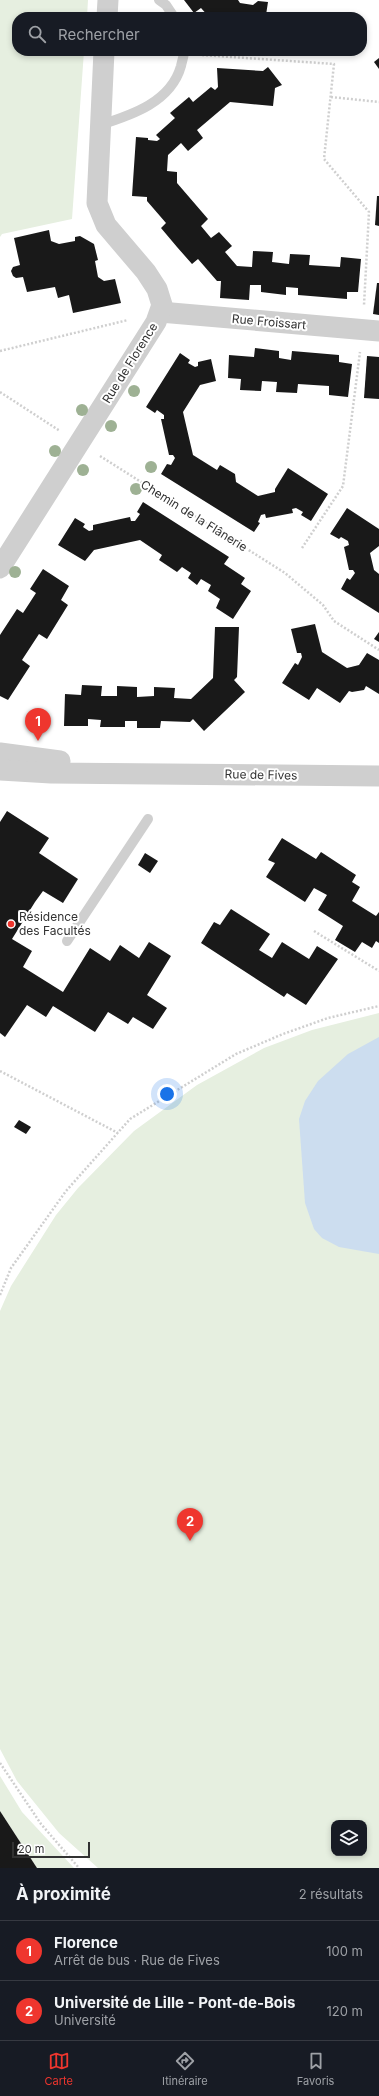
<!DOCTYPE html>
<html lang="fr">
<meta charset="utf-8">
<style>
:root{--surface:#171b24;--page:#20242c;--text:#f1f3f6;--muted:#9ea1a6;--line:#363941;--accent:#ef362e}
body{margin:0;font-family:Inter,sans-serif;background:var(--page);color:var(--text)}
.controls{position:absolute;right:12px;bottom:12px;display:grid;overflow:hidden;border-radius:8px;box-shadow:0 2px 6px #0003}
.controls button{width:36px;height:36px;display:grid;place-items:center;padding:0;border:0;border-bottom:1px solid var(--line);background:var(--surface);color:var(--text);font:20px sans-serif}
.scale{position:absolute;left:12px;bottom:10px;width:78px;box-sizing:border-box;padding-left:4px;border:2px solid #323232;border-top:0;font-size:11px;line-height:14px;white-space:nowrap;color:#323232;-webkit-text-stroke:3px #fff;paint-order:stroke}
.you{position:absolute;left:167px;top:1094px;width:14px;height:14px;margin:-10px;border:3px solid #fff;border-radius:50%;background:#1a73e8;box-shadow:0 0 0 6px #1a73e833}
.badge{display:grid;place-items:center;width:26px;height:26px;border-radius:50%;background:var(--accent);color:#fff;font-size:13px;font-weight:700}
.pin{position:absolute;translate:-50% -33px;filter:drop-shadow(0 1px 2px #0008)}
.pin::after{content:'';position:absolute;top:21px;width:14px;height:12px;background:inherit;clip-path:polygon(0 0,100% 0,50% 100%)}
.list{margin:0;padding:0;list-style:none}
h2{display:flex;justify-content:space-between;align-items:center;height:52px;margin:0;padding:0 16px;font-size:17px}
h2 small{font-size:13px;font-weight:400;color:var(--muted)}
.list li{display:grid;grid-template-columns:26px 1fr auto;gap:12px;align-items:center;box-sizing:border-box;height:60px;padding:0 16px;border-top:1px solid var(--line)}
.list b{display:block;font-size:15px;white-space:nowrap}
.list p{margin:0;font-size:13px;white-space:nowrap;color:var(--muted)}
.list em{font-size:13px;font-style:normal;color:var(--muted)}
.icon{flex:none;width:22px;height:22px;fill:none;stroke:currentColor;stroke-width:2;stroke-linecap:round;stroke-linejoin:round}
.map{position:relative;flex:none;width:379px;height:1868px;overflow:hidden}
.search{position:absolute;background:var(--surface);box-shadow:0 2px 6px #0003;left:12px;right:12px;top:12px;height:44px;display:flex;align-items:center;gap:10px;box-sizing:border-box;padding:0 14px;border-radius:16px;color:var(--muted);font-size:15px}
.sheet{height:172px;background:var(--surface)}
nav{display:flex;justify-content:space-around;align-items:center;box-sizing:border-box;height:56px;border-top:1px solid var(--line);background:var(--surface);font-size:11px;color:var(--muted)}
nav a{display:grid;justify-items:center;gap:2px}
nav .on{color:var(--accent)}
.map>svg:first-child{display:block}
.green{fill:#e6efe0;fill-rule:evenodd}
.water{fill:#ccddef}
.building{fill:#191919}
.lines{fill:none;stroke-linecap:round;stroke-linejoin:round}
.path{stroke:#cfcfcf;stroke-width:2.5;stroke-dasharray:2 2;stroke-linecap:butt}
.lane{stroke:#cfcfcf;stroke-width:10}
.street{stroke:#cfcfcf;stroke-width:21}
.tree{fill:#9eb194}
.poi-dot{fill:#ef362e;stroke:#fff;stroke-width:1.5}
.labels{text-anchor:middle;stroke-width:4;stroke-linejoin:round;paint-order:stroke}
.street-label{font-size:12px;fill:#323232;stroke:#fff}
.poi-label{font-size:12px;fill:#323232;stroke:#fff;text-anchor:start}
</style>
<div class="map">
<svg width="379" height="1868" viewBox="0 0 379 1868">
<rect width="100%" height="100%" fill="#fff"/>
<!-- green -->
<g class="green">
<path d="M0 0H88L87 17H17V51H84L72 219 2 234 0 237Z"/>
<path d="M379 1013V1868H98L59 1833 17 1781 0 1749V1311L11 1286 56 1215 78 1188 134 1131 197 1085 264 1048 312 1030ZM334 1823H364V1853H334Z"/>
<path d="M0 1776 22 1812 74 1868H37L0 1811Z"/>
</g>
<!-- water -->
<path class="water" d="M379 1037V1254L339 1247 322 1238 314 1229 305 1203 299 1119 305 1101 318 1081 348 1054Z"/>
<!-- building -->
<g class="building">
<path d="M184 0H238L240 3 253 5 258 1 268 2 266 15 271 17H209L201 8 194 13Z"/>
<path d="M379 58V69L374 62Z"/>
<path d="M268 67 282 85 275 88 273 106 230 102 197 130 203 138 188 151 181 143 168 155 167 171 177 172V183L208 219 201 226 211 238 219 232 232 246 225 252 237 266 252 267 253 251 273 252 272 262 289 264 290 254 310 255 309 265 340 267 341 257 361 259 358 292H347V299L298 295V288L286 287V295L261 292V285H250L249 300 220 298 221 281H217L198 259 192 264 177 247 161 228 166 223 147 201V197L132 196 136 137 148 138V140L157 141 160 139 156 135 175 118 170 113 189 97 193 102 211 87 215 90 218 87 217 68 263 71Z"/>
<path d="M377 196H379V226L375 225Z"/>
<path d="M49 230 51 241 59 244 75 241V237L80 236 94 244 98 260 95 261 98 277 104 281 115 279 121 303 73 313 69 295 58 298 55 287 27 292 23 277 16 278 13 276 11 271 13 267 20 265 14 238Z"/>
<path d="M377 283H379V315L373 314Z"/>
<path d="M255 348 279 351V358L291 360 292 351 339 355V362L352 364 348 397 329 395V386L298 384 297 393 276 392 277 382 262 381 261 391 240 390 241 379 228 378 229 355 254 357Z"/>
<path d="M180 353 190 360 188 363 195 367 198 366V362L211 359 216 381 200 385 183 412 193 455 217 470 220 465 235 474 236 482 258 496 275 492V489L288 468 328 494 311 521 301 515 303 512 296 508 292 509 293 513 266 518 265 514 261 515 258 522 260 523 254 532 161 474 167 464 171 465 175 458 173 455H169L161 419H164V415L157 410 155 413 146 407Z"/>
<path d="M367 356 379 357V399L364 398Z"/>
<path d="M143 502 229 557 224 564 245 578 241 584 251 591 233 619 216 608 220 599 208 591 211 585 201 579 197 585 188 578 191 573 182 567 177 572 159 560 162 555 140 540 94 550 85 561 58 545 75 518 85 524 83 527 89 531 93 530V525L130 517 131 521H135L140 514 137 512Z"/>
<path d="M347 508 379 529V546L370 553 374 570 379 574V613L341 589 347 578 350 580 355 573 353 570H349L344 547 349 545 348 541 341 537 339 539 330 534Z"/>
<path d="M43 569 69 586 61 600 68 605 47 639 39 634 22 660 30 666 8 700 0 696V635L17 609 23 613 36 593 30 589Z"/>
<path d="M315 624 322 652 347 668 359 665 367 653 379 660V694L366 686 364 690 352 692 349 691 340 703 317 688 309 700 282 683 295 663 298 665 302 657 301 653H297L291 629Z"/>
<path d="M215 627H239L237 677 234 680 245 692 204 731 193 719 190 722 161 721 160 728H137V721H125V727H100L101 720 88 719V726H64L65 694 81 695 82 685 102 686 101 696H117V686L137 687V697L154 696V687L175 688 174 698 191 699 213 678Z"/>
<path d="M379 632V642L374 639Z"/>
<path d="M7 811 49 838 39 853 78 879 63 903 43 891 35 902 12 939 32 951 23 967 63 992 90 948 110 961 120 945 139 958 149 942 171 956 147 995 167 1008 153 1029 133 1017 128 1024 108 1012 95 1032 53 1006 46 1017 27 1005 5 1037 0 1033V822Z"/>
<path d="M282 838 316 859 321 852 356 875 352 882 360 887 352 901 376 916 379 912V943L376 941 372 948 362 942 355 952 335 940 343 926 318 910 327 895 314 888 305 902 266 877 275 863 268 860Z"/>
<path d="M145 853 158 861 150 873 138 865Z"/>
<path d="M231 909 270 934 259 950 272 958 282 942 309 959 317 946 338 959 306 1005 287 993 284 997 201 943 214 922 220 925Z"/>
<path d="M19 1120 31 1127 26 1134 14 1127Z"/>
<path d="M0 1811 37 1868H0Z"/>
</g>
<g class="lines">
<!-- path -->
<g class="path">
<path d="M147 51 167 52"/>
<path d="M202 55 334 64 324 159 369 212 364 305"/>
<path d="M331 97 379 102"/>
<path d="M0 351 128 320"/>
<path d="M0 392 60 431"/>
<path d="M100 456 285 573 323 605 334 621 379 650"/>
<path d="M302 548 343 486 360 352"/>
<path d="M314 931 379 971"/>
<path d="M0 1071 118 1133"/>
<path d="M0 1295 11 1268 66 1191 130 1119 236 1054 283 1034 328 1018 379 1006"/>
<path d="M0 1763 41 1824 79 1868"/>
</g>
<!-- lane -->
<g class="lane">
<path d="M159 0 166 5 174 17"/>
<path d="M100 125C132 115 171 102 181 66 182 61 184 56 184 51"/>
<path d="M67 941 148 819"/>
</g>
<!-- street -->
<g class="street">
<path d="M107 17 108 0"/>
<path d="M160 312 379 331"/>
<path d="M0 568 156 322 162 305 157 289 146 272 106 225 97 203 104 51"/>
<path d="M0 753 60 761"/>
<path d="M0 770 51 773 379 776"/>
</g>
</g>
<!-- trees -->
<g class="tree">
<circle cx="134" cy="391" r="6"/>
<circle cx="82" cy="410" r="6"/>
<circle cx="111" cy="426" r="6"/>
<circle cx="55" cy="451" r="6"/>
<circle cx="151" cy="467" r="6"/>
<circle cx="83" cy="470" r="6"/>
<circle cx="136" cy="489" r="6"/>
<circle cx="15" cy="572" r="6"/>
</g>
<!-- markers -->
<circle class="poi-dot" cx="11" cy="924" r="4"/>
<g class="labels">
<!-- street labels -->
<g class="street-label">
<text transform="translate(269 322) rotate(5)" y="4">Rue Froissart</text>
<text transform="translate(130 363) rotate(-58)" y="4">Rue de Florence</text>
<text transform="translate(194 516) rotate(32)" y="4">Chemin de la Flânerie</text>
<text transform="translate(261 775) rotate(1)" y="4">Rue de Fives</text>
</g>
<!-- poi labels -->
<g class="poi-label">
<text x="19" y="921">Résidence<tspan x="19" dy="14">des Facultés</tspan></text>
</g>
</g>
</svg>
<div class="controls">
<button><svg class="icon" aria-label="layers" viewBox="0 0 24 24"><path d="M12 4l9 5-9 5-9-5zM3 14l9 5 9-5"/></svg></button>
</div>
<div class="scale">20 m</div>
<div class="you"></div>
<div class="pin badge" style="left:38px;top:741px">1</div>
<div class="pin badge" style="left:190px;top:1541px">2</div>
<div class="search"><svg class="icon" aria-label="search" viewBox="0 0 24 24"><circle cx="10" cy="10" r="6"/><path d="M15 15l6 6"/></svg>Rechercher</div>
</div>
<section class="sheet">
<h2>À proximité<small>2 résultats</small></h2>
<ul class="list">
<li><span class="badge">1</span><div><b>Florence</b><p>Arrêt de bus · Rue de Fives</p></div><em>100 m</em></li>
<li><span class="badge">2</span><div><b>Université de Lille - Pont-de-Bois</b><p>Université</p></div><em>120 m</em></li>
</ul>
</section>
<nav>
<a class="on"><svg class="icon" aria-label="map" viewBox="0 0 24 24"><path d="M3 6l6-2 6 2 6-2v14l-6 2-6-2-6 2zM9 4v14M15 6v14"/></svg>Carte</a>
<a><svg class="icon" aria-label="directions" viewBox="0 0 24 24"><path d="M12 3l9 9-9 9-9-9zM9 14v-3h6M13 9l2 2-2 2"/></svg>Itinéraire</a>
<a><svg class="icon" aria-label="saved" viewBox="0 0 24 24"><path d="M7 4h10v16l-5-4-5 4z"/></svg>Favoris</a>
</nav>
